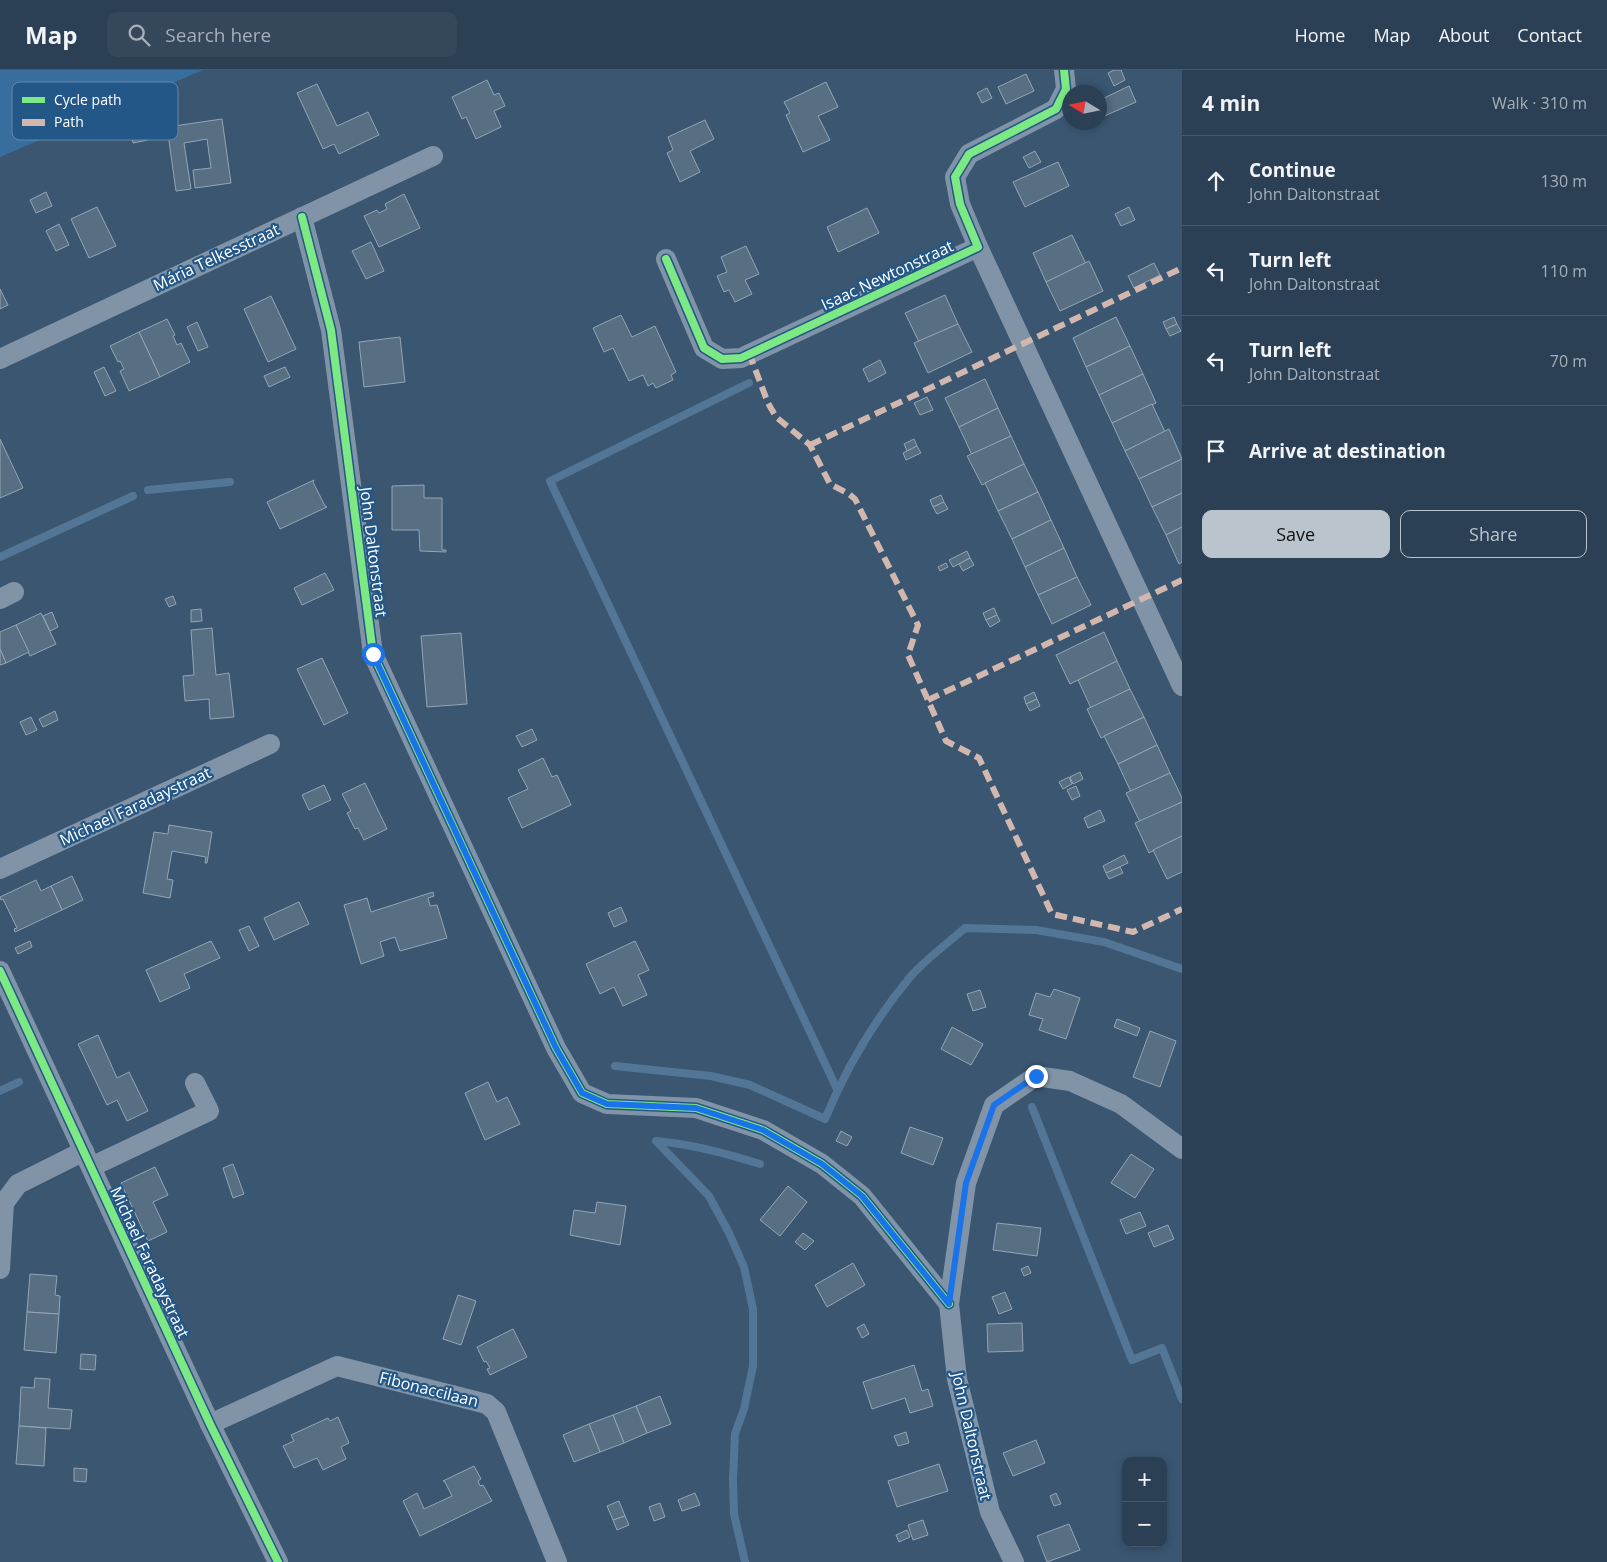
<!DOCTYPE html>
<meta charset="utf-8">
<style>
:root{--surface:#2c4055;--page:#34475b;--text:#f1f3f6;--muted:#a6afb9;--line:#48596c;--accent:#bac4cd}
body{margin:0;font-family:"Open Sans",sans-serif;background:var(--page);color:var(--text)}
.controls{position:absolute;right:15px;bottom:15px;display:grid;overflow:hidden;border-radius:10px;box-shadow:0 2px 8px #0003}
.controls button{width:45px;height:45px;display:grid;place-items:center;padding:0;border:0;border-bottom:1px solid var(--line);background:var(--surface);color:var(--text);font:25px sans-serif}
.compass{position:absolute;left:1062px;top:15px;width:45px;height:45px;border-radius:50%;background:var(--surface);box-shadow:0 2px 8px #0003;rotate:280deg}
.stop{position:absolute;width:15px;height:15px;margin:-11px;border:4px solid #1a73e8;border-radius:50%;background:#fff}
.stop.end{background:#1a73e8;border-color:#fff;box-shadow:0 1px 5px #0008}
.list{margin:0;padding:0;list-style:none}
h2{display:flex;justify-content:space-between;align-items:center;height:65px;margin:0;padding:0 20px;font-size:21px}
h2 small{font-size:16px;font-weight:400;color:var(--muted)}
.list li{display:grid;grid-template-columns:32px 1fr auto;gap:15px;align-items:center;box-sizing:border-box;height:90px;padding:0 20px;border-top:1px solid var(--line)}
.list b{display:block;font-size:19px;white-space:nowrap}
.list p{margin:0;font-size:16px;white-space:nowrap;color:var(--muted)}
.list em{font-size:16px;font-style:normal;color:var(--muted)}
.actions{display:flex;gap:10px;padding:15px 20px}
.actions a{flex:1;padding:11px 0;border:1px solid var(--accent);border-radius:10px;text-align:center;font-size:18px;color:var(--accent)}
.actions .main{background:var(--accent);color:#111}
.icon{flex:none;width:28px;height:28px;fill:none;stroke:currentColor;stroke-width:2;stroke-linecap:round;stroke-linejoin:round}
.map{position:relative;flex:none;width:1182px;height:1492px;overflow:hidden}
header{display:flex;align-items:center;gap:30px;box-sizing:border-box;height:70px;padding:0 25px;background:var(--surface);border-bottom:1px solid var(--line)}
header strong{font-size:24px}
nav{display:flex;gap:28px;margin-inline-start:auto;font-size:18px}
.search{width:350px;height:45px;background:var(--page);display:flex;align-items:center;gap:12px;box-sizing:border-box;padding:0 18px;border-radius:10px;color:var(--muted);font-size:19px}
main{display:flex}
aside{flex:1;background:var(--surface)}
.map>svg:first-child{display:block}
.green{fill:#376e9e}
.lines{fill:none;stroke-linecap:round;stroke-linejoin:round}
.stream{stroke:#537697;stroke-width:8}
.building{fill:#586e83;stroke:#95a5b4}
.street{stroke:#8194a7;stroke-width:20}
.quiet{stroke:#d1b7ad;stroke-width:6;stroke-dasharray:12 6;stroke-linecap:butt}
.cycleway-casing{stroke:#235788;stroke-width:11}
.cycleway{stroke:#7ce984;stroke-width:8}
.route{stroke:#1a73e8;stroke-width:6}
.labels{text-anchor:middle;stroke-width:4.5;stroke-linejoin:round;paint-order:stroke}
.street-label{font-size:16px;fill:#fff;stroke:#235788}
.key{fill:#235788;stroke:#6589ac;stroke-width:1}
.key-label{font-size:14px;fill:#fff}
</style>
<header>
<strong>Map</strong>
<div class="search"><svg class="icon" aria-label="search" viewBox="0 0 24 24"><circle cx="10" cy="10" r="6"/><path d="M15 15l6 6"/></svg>Search here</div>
<nav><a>Home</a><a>Map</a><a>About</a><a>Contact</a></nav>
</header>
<main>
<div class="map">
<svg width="1182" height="1492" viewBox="0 0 1182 1492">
<rect width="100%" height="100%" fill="#3a5671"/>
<!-- green -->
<path class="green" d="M0 0H203L0 87Z"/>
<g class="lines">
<!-- stream -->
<g class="stream">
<path d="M749 313 550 411 837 1019"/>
<path d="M148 420 230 412"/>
<path d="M0 487 133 426"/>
<path d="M615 996 711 1006 750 1015 825 1049C847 996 874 950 911 906 926 889 948 873 965 858L1036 860 1104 872 1182 899"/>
<path d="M0 1021 19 1012"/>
<path d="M1032 1037 1132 1290 1162 1278 1182 1329"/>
<path d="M745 1492 734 1444 733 1409 735 1364 744 1339 753 1296V1239L744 1197 729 1163 709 1126 656 1071C692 1074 725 1083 760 1094"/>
</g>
</g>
<!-- building -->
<g class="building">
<path d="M1114 0H1121L1125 10 1114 16 1108 3Z"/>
<path d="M1026 4 1034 21 1006 34 998 17Z"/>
<path d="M487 10 494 25 499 23 505 36 494 41 501 57 476 69 466 47 462 49 452 27Z"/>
<path d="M826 12 838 37 818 46 830 70 803 82 786 45 790 43 784 32Z"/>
<path d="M317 14 337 56 368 42 379 65 339 84 334 74 323 79 297 23Z"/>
<path d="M1129 16 1136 32 1100 48V30Z"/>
<path d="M987 18 992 28 982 33 977 23Z"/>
<path d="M222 49 231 113 195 118 193 100 211 98 207 69 184 73 191 119 176 121 167 57Z"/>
<path d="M705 50 714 69 690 81 700 102 680 112 667 83 673 80 668 67Z"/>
<path d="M147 63 148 70 133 73 132 66Z"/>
<path d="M1035 81 1041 92 1029 98 1023 87Z"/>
<path d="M1058 92 1069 116 1025 137 1013 112Z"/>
<path d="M46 122 52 136 36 143 30 130Z"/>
<path d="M404 124 420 158 379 177 364 146 377 140 379 143 387 139 385 134Z"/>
<path d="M97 137 116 176 89 188 71 149Z"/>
<path d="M1129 137 1135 150 1121 156 1115 144Z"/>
<path d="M867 138 879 163 838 182 827 157Z"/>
<path d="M59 154 69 175 56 181 46 161Z"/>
<path d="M1072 165 1086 194 1046 212 1033 183Z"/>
<path d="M371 172 384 201 366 209 352 181Z"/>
<path d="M746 176 759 204 745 210 752 224 735 232 729 220 724 222 717 206 727 202 721 187Z"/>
<path d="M1089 191 1103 221 1060 241 1046 212Z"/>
<path d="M1154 193 1160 205 1134 218 1128 206Z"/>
<path d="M0 219 8 235 0 239Z"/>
<path d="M945 225 958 254 919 272 905 243Z"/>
<path d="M271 226 296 279 268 292 244 239Z"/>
<path d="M621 245 632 267 655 256 676 302 671 305 673 310 656 318 653 313 648 316 643 305 629 311 613 278 604 282 593 258Z"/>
<path d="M1116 247 1130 276 1086 297 1073 268Z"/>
<path d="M1174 247 1177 254 1166 259 1163 252Z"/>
<path d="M167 249 175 265 173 266 177 275 181 273 190 292 160 307 139 262Z"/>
<path d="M197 252 208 277 198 281 187 257Z"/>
<path d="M958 254 972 282 928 303 914 273Z"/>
<path d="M1177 254 1181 261 1170 266 1166 259Z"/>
<path d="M139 262 160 307 129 321 120 301 124 299 120 291 118 292 110 276Z"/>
<path d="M400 267 405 312 364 317 359 272Z"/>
<path d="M1130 276 1143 304 1099 325 1086 297Z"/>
<path d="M880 290 886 303 869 312 863 299Z"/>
<path d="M104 297 116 321 105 326 94 302Z"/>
<path d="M285 297 290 307 269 317 264 306Z"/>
<path d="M1143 304 1156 333 1112 353 1099 325Z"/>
<path d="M985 309 998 338 959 357 945 328Z"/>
<path d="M927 327 933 340 920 345 914 333Z"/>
<path d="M1152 334 1165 362 1125 381 1112 353Z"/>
<path d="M998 338 1011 366 972 385 959 357Z"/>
<path d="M1169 359 1182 389 1139 409 1125 381Z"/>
<path d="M1011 366 1024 394 982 415 967 386Z"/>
<path d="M0 369 23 418 0 428Z"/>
<path d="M914 369 917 376 907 381 904 374Z"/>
<path d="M917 376 921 383 906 390 903 383Z"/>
<path d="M1182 389V423L1152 437 1139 409Z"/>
<path d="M1024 394 1038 422 998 441 985 413Z"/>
<path d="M314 410 313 412 325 436 327 437 280 459 267 432Z"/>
<path d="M424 415V428H442V480H446V482L420 481 419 460H392V416Z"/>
<path d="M1038 422 1051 450 1012 469 998 441Z"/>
<path d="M1182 423V457L1166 465 1152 437Z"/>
<path d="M941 425 944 432 933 437 930 430Z"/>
<path d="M944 432 948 439 937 444 933 437Z"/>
<path d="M1051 450 1064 478 1025 497 1012 469Z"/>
<path d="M1182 457V492L1179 494 1166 465Z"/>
<path d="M1064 478 1077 507 1038 525 1025 497Z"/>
<path d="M967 481 970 488 953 497 949 490Z"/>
<path d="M970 488 974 495 963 501 959 494Z"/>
<path d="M946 493 948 497 940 501 938 497Z"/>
<path d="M325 503 334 520 302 535 294 518Z"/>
<path d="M1077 507 1091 535 1052 554 1038 525Z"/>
<path d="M173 526 176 534 169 537 165 529Z"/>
<path d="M994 538 997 545 986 550 983 543Z"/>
<path d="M201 539 202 551 191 552V540Z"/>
<path d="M52 542 58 557 50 561 43 546Z"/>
<path d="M41 543 56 574 30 586 16 555Z"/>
<path d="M997 545 1000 551 990 557 986 550Z"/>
<path d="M16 555 29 582 6 593 0 579V562Z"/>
<path d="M212 558 216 605 229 603 234 647 210 649 209 629 185 631 183 606 194 605 191 560Z"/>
<path d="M1104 562 1117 591 1070 614 1056 585Z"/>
<path d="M461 563 467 634 427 637 421 566Z"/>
<path d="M0 579 6 593 0 595Z"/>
<path d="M322 588 348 643 324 655 297 599Z"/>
<path d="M1117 591 1130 619 1091 638 1078 610Z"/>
<path d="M1130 619 1144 647 1101 668 1087 639Z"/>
<path d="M1034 622 1037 629 1026 634 1024 627Z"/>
<path d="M1037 629 1040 636 1030 641 1026 634Z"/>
<path d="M55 641 58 650 43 657 39 649Z"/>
<path d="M31 647 37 660 26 665 20 652Z"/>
<path d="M1144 647 1157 675 1118 694 1104 666Z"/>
<path d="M532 659 537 670 522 677 516 666Z"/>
<path d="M1157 675 1170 703 1131 722 1118 694Z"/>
<path d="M543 688 552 707 557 705 571 735 522 758 508 728 528 719 518 700Z"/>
<path d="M1080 702 1083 709 1073 714 1070 707Z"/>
<path d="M1170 703 1182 728V732L1140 752 1126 723Z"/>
<path d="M1069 707 1072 714 1063 719 1059 712Z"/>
<path d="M365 713 387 759 364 770 358 758 355 759 347 743 351 741 342 724Z"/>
<path d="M324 715 331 730 309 740 302 725Z"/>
<path d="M1076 716 1080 726 1072 730 1067 720Z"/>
<path d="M1182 732V766L1149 783 1135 753Z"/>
<path d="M1100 740 1105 751 1088 758 1084 748Z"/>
<path d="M169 755 212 762 207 793H205L206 787 172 781 167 809 173 810 170 828 143 823 154 762 168 764Z"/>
<path d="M1182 766V802L1167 809 1153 780Z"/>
<path d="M1124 785 1128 793 1106 803 1103 796Z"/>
<path d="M1120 797 1123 803 1109 809 1106 803Z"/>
<path d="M72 806 83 830 62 840 51 816Z"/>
<path d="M36 810 41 821 51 816 62 840 15 862 14 859 17 858 3 829 1 830 0 827Z"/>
<path d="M433 822 434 826 428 828 430 836 437 835 447 868 400 881 395 867 380 872 384 886 361 894 344 835 367 828 371 842Z"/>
<path d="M299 832 309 854 274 870 264 848Z"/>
<path d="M621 837 627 851 614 857 608 843Z"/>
<path d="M249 856 259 876 249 881 239 860Z"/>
<path d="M30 871 32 877 18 884 15 878Z"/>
<path d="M211 871 220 888 184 904 190 918 160 932 146 900Z"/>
<path d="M635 871 649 900 638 905 647 925 623 936 614 917 600 924 586 894Z"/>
<path d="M1054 919 1080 928 1066 969 1039 960 1043 949 1029 945 1036 923 1050 927Z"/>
<path d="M980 920 986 937 973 941 967 924Z"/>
<path d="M1117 949 1140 958 1137 966 1114 957Z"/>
<path d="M952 957 983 974 971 995 941 979Z"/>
<path d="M1150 961 1176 971 1160 1017 1133 1007Z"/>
<path d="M98 965 117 1008 129 1002 148 1041 127 1051 117 1030 107 1035 78 974Z"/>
<path d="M488 1012 497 1032 507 1027 520 1054 485 1070 465 1023Z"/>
<path d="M910 1057 943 1068 933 1095 901 1083Z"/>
<path d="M841 1061 852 1067 847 1076 836 1071Z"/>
<path d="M1131 1084 1154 1099 1135 1128 1111 1113Z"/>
<path d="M233 1094 244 1124 233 1128 223 1098Z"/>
<path d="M155 1097 168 1125 153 1132 167 1162 148 1171 121 1113Z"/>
<path d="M788 1116 807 1132 780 1166 760 1150Z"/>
<path d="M597 1132 626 1136 620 1175 570 1165 574 1140 595 1143Z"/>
<path d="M1140 1142 1146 1156 1126 1164 1120 1150Z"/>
<path d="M997 1153 1041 1158 1037 1186 993 1180Z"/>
<path d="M1168 1155 1174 1169 1154 1177 1148 1163Z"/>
<path d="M803 1163 814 1171 805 1180 795 1172Z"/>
<path d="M853 1193 865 1215 827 1237 815 1215Z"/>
<path d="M1028 1196 1031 1203 1024 1206 1021 1199Z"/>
<path d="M30 1204 57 1206 55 1225 60 1226 59 1244 27 1242Z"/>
<path d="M1005 1222 1012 1239 999 1244 992 1227Z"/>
<path d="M458 1225 476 1231 461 1275 443 1269Z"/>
<path d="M27 1242 59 1244 56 1283 24 1280Z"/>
<path d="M1022 1253 1023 1281 988 1282 987 1254Z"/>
<path d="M864 1254 869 1264 862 1268 857 1258Z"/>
<path d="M513 1259 527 1287 490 1305 487 1299 490 1298 486 1291 484 1292 477 1277Z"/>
<path d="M81 1284 96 1285 95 1300 80 1299Z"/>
<path d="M914 1295 922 1321 928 1319 933 1336 910 1343 905 1328 872 1339 863 1312Z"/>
<path d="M35 1308 50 1309 48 1338 72 1340 70 1359 19 1356 21 1317 34 1318Z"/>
<path d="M660 1326 671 1354 647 1363 636 1336Z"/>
<path d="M636 1336 647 1363 624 1373 613 1345Z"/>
<path d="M613 1345 624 1373 600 1382 589 1354Z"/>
<path d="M338 1347 349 1373 341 1377 346 1389 323 1400 317 1388 294 1398 283 1376 294 1371 291 1365 328 1348 330 1351Z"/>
<path d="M589 1354 600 1382 574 1392 563 1365Z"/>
<path d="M19 1356 46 1358 44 1396 16 1394Z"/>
<path d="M906 1362 909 1373 898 1376 894 1366Z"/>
<path d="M1036 1370 1045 1393 1013 1406 1003 1383Z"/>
<path d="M939 1394 948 1421 897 1437 888 1411Z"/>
<path d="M474 1396 481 1409 478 1411 480 1416 483 1415 492 1431 420 1466 403 1431 417 1423 424 1439 452 1426 445 1412 443 1411Z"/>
<path d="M74 1398 87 1399 86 1412 74 1411Z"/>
<path d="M695 1423 700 1435 682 1441 678 1430Z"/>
<path d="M1056 1423 1061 1434 1054 1436 1050 1426Z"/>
<path d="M619 1431 625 1446 613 1450 607 1436Z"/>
<path d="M660 1433 665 1447 654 1451 649 1437Z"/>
<path d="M625 1446 629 1455 617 1460 613 1450Z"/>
<path d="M923 1450 928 1465 913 1470 908 1455Z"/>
<path d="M1069 1454 1080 1480 1047 1492 1037 1466Z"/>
<path d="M907 1460 910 1467 899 1472 896 1465Z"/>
</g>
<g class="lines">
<!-- street -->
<g class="street">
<path d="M302 147 331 260 373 584 556 978 582 1023 607 1034 696 1038 763 1060 822 1094 862 1126 949 1234"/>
<path d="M978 177 1182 616"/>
<path d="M666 189 704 278 722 289 741 288 978 177 960 134 955 107 969 84 1056 39 1066 19 1064 0"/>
<path d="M0 289 433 86"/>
<path d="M0 529 14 522"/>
<path d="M0 799 270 674"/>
<path d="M0 901 210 1354 278 1492"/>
<path d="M91 1097 209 1041 195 1013"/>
<path d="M0 1199 4 1133 18 1114 84 1081"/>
<path d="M210 1354 337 1296 487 1334 496 1342 557 1492"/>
<path d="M1014 1492 990 1442 957 1309 949 1234 966 1113 994 1035 1036 1006 1070 1011 1121 1034 1182 1079"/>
</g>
<!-- quiet -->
<g class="quiet">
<path d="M749 283 768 333 776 347 810 375 830 414 849 424 855 429 918 555 908 585 946 671 979 688 1052 844 1133 862 1182 839"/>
<path d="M810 375 1182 198"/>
<path d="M928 630 1182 510"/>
</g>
<!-- cycleway casing -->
<g class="cycleway-casing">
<g id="cycleway">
<path d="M302 147 331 260 373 584 556 978 582 1023 607 1034 696 1038 763 1060 822 1094 862 1126 949 1234"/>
<path d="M666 189 704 278 722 289 741 288 978 177 960 134 955 107 969 84 1056 39 1066 19 1064 0"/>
<path d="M0 901 210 1354 278 1492"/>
</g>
</g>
<!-- cycleway -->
<use href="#cycleway" class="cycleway"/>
</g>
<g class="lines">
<!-- route -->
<path class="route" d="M373 584 556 978 582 1023 607 1034 696 1038 763 1060 822 1094 862 1126 949 1234 966 1113 994 1035 1036 1006"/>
</g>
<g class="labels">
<!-- street labels -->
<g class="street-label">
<text transform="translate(216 187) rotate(-25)" y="6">Mária Telkesstraat</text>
<text transform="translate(887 205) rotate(-25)" y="6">Isaac Newtonstraat</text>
<text transform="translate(374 482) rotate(83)" y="6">John Daltonstraat</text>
<text transform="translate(135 736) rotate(-25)" y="6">Michael Faradaystraat</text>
<text transform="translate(150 1192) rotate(65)" y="6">Michael Faradaystraat</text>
<text transform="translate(429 1319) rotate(14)" y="6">Fibonaccilaan</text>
<text transform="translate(972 1366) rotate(77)" y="6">John Daltonstraat</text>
</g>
</g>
<!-- legend -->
<rect x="12" y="12" width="166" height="58" rx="8" class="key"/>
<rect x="22" y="27" width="23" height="6" fill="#7ce984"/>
<rect x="22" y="49" width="23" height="7" fill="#d1b7ad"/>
<g class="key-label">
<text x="54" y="35">Cycle path</text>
<text x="54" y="57">Path</text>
</g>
</svg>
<div class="controls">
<button>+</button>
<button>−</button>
</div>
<svg class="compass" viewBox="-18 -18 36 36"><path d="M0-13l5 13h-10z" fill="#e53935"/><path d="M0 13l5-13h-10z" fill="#a6afb9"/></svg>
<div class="stop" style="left:373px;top:584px"></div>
<div class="stop end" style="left:1036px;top:1006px"></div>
</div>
<aside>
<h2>4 min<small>Walk · 310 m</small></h2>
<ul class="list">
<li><svg class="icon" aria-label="ahead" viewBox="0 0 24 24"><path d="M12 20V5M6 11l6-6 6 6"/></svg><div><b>Continue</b><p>John Daltonstraat</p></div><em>130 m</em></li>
<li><svg class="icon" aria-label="left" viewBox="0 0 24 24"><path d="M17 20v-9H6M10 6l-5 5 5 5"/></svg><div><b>Turn left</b><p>John Daltonstraat</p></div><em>110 m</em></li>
<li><svg class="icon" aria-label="left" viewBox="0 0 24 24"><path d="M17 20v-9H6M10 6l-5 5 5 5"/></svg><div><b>Turn left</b><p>John Daltonstraat</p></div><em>70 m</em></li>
<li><svg class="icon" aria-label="arrive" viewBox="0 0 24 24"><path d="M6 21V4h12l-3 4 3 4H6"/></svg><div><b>Arrive at destination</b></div></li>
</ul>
<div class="actions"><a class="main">Save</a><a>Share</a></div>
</aside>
</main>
